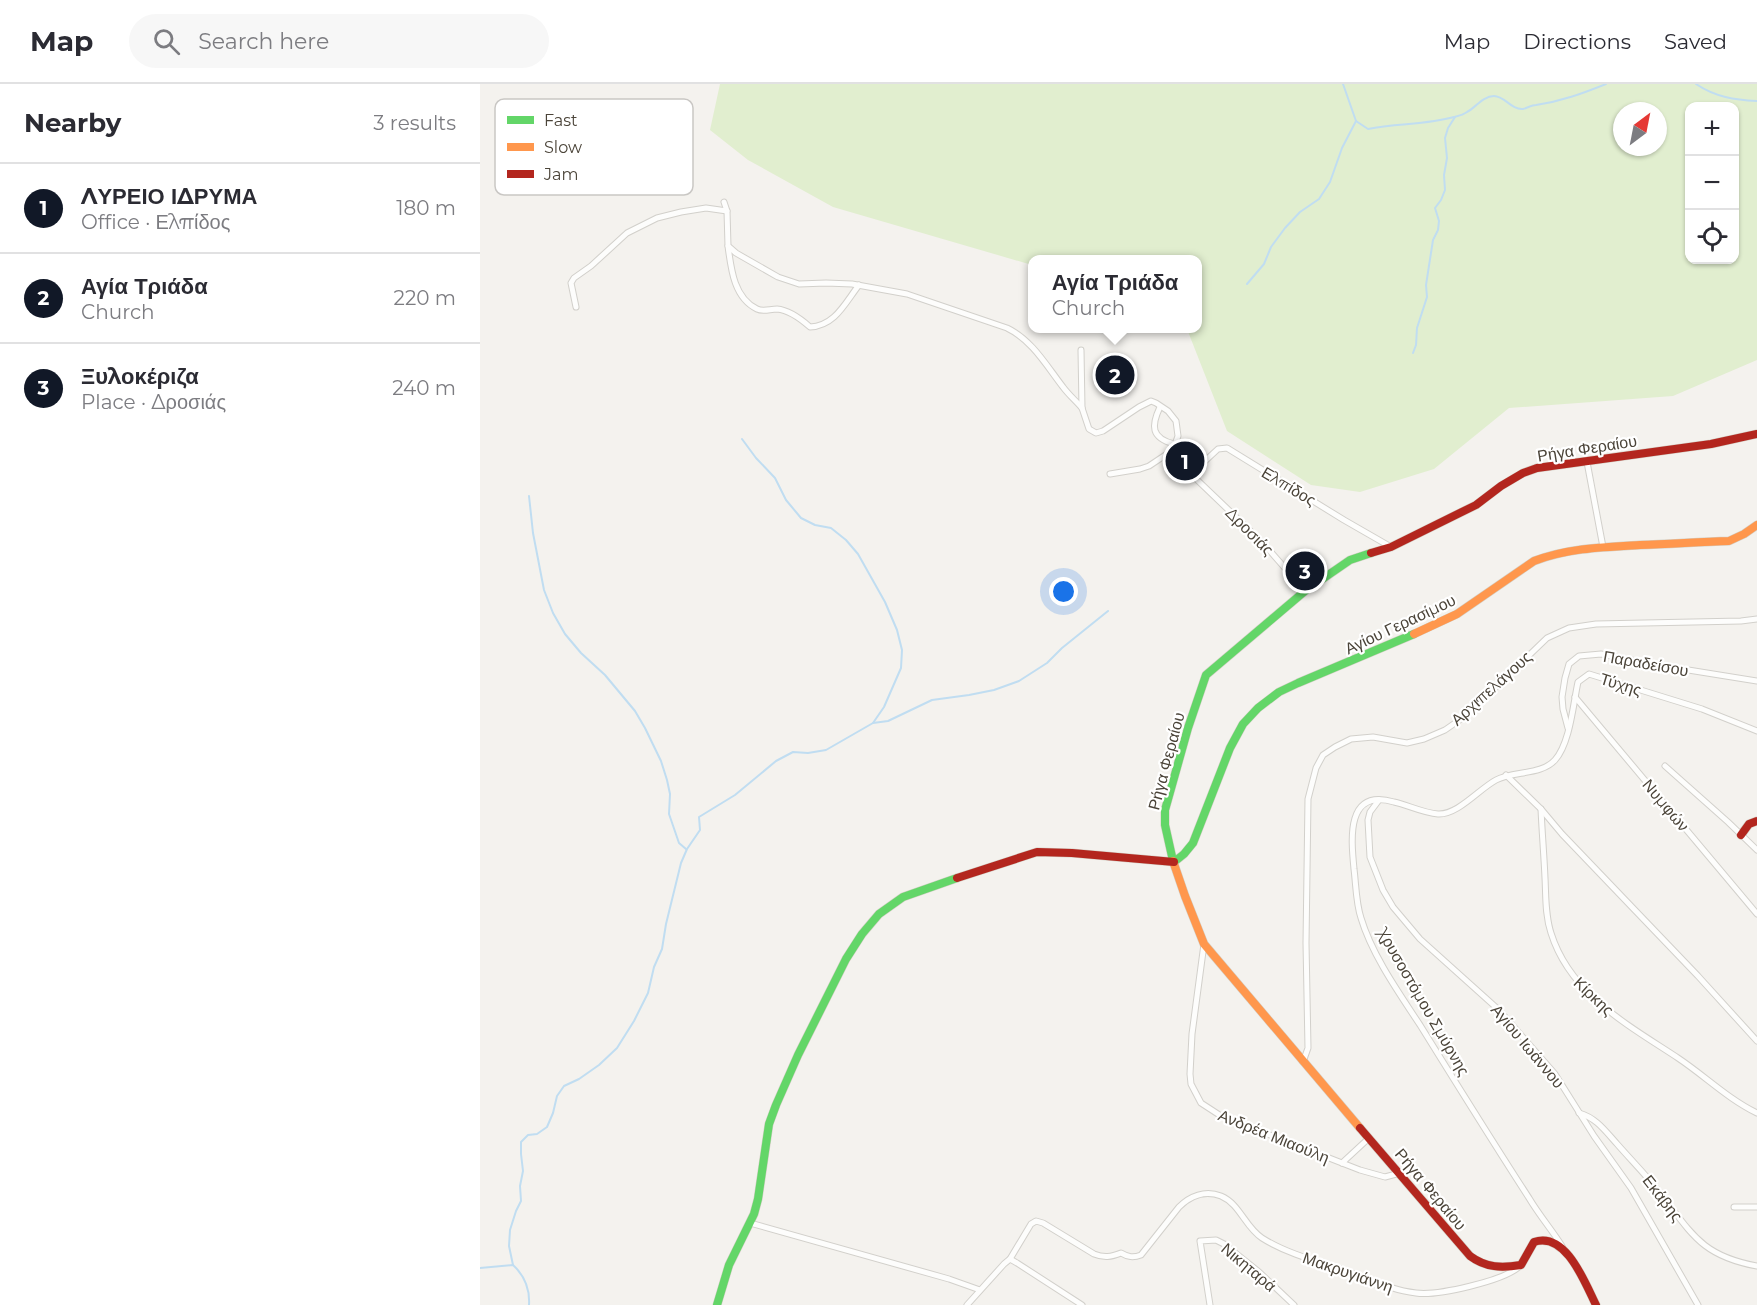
<!DOCTYPE html>
<meta charset="utf-8">
<style>
:root{--surface:#fff;--page:#f7f7f7;--text:#2b2b33;--muted:#7c7c81;--line:#e1e1e2;--accent:#111827}
body{margin:0;font-family:Montserrat,sans-serif;background:var(--page);color:var(--text)}
.controls{position:absolute;right:18px;top:18px;display:grid;overflow:hidden;border-radius:12px;box-shadow:0 2px 4px #0004}
.controls button{width:54px;height:54px;display:grid;place-items:center;padding:0;border:0;border-bottom:2px solid var(--line);background:var(--surface);color:var(--text);font:30px sans-serif}
.compass{position:absolute;left:1133px;top:18px;width:54px;height:54px;border-radius:50%;background:var(--surface);box-shadow:0 2px 4px #0004;rotate:32deg}
.you{position:absolute;left:584px;top:508px;width:21px;height:21px;margin:-15px;border:4px solid #fff;border-radius:50%;background:#1a73e8;box-shadow:0 0 0 9px #1a73e833}
.badge{display:grid;place-items:center;width:39px;height:39px;border-radius:50%;background:var(--accent);color:#fff;font-size:20px;font-weight:700}
.pin{position:absolute;translate:-50% -50%;border:3px solid #fff;box-shadow:0 2px 6px #0006}
.popup{position:absolute;left:548px;top:171px;width:174px;height:78px;box-sizing:border-box;display:grid;place-content:center;border-radius:12px;background:var(--surface);filter:drop-shadow(0 2px 4px #0005);font-size:20px;white-space:nowrap;color:var(--muted)}
.popup b{font-size:22px;color:var(--text)}
.popup::after{content:'';position:absolute;left:50%;top:100%;margin-left:-12px;border:12px solid transparent;border-top-color:var(--surface)}
.list{margin:0;padding:0;list-style:none}
h2{display:flex;justify-content:space-between;align-items:center;height:78px;margin:0;padding:0 24px;font-size:26px}
h2 small{font-size:20px;font-weight:400;color:var(--muted)}
.list li{display:grid;grid-template-columns:39px 1fr auto;gap:18px;align-items:center;box-sizing:border-box;height:90px;padding:0 24px;border-top:2px solid var(--line)}
.list b{display:block;font-size:22px;white-space:nowrap}
.list p{margin:0;font-size:20px;white-space:nowrap;color:var(--muted)}
.list em{font-size:20px;font-style:normal;color:var(--muted)}
.icon{flex:none;width:33px;height:33px;fill:none;stroke:currentColor;stroke-width:2;stroke-linecap:round;stroke-linejoin:round}
.map{position:relative;flex:none;width:1277px;height:1221px;overflow:hidden}
header{display:flex;align-items:center;gap:36px;box-sizing:border-box;height:84px;padding:0 30px;background:var(--surface);border-bottom:2px solid var(--line)}
header strong{font-size:28px}
nav{display:flex;gap:33px;margin-inline-start:auto;font-size:21px}
.search{width:420px;height:54px;background:var(--page);display:flex;align-items:center;gap:15px;box-sizing:border-box;padding:0 21px;border-radius:33px;color:var(--muted);font-size:22px}
main{display:flex}
aside{flex:1;background:var(--surface)}
.map>svg:first-child{display:block}
.green{fill:#e1eecf;fill-rule:evenodd}
.lines{fill:none;stroke-linecap:round;stroke-linejoin:round}
.stream{stroke:#c0ddf1;stroke-width:2}
.street-casing{stroke:#d2d0cb;stroke-width:7}
.fast-casing{stroke:#d3cfc5;stroke-width:9}
.slow-casing{stroke:#d3cfc5;stroke-width:9}
.jam-casing{stroke:#d3cfc5;stroke-width:9}
.street{stroke:#fdfdfc;stroke-width:5}
.fast{stroke:#63d668;stroke-width:8}
.slow{stroke:#ff974d;stroke-width:8}
.jam{stroke:#b3261e;stroke-width:8}
.labels{text-anchor:middle;stroke-width:4.5;stroke-linejoin:round;paint-order:stroke}
.street-label{font-size:16px;fill:#4b4439;stroke:#fff}
.key{fill:#fff;stroke:#c9c7c4;stroke-width:1.5}
.key-label{font-size:16px;fill:#4b4439}
</style>
<header>
<strong>Map</strong>
<div class="search"><svg class="icon" aria-label="search" viewBox="0 0 24 24"><circle cx="10" cy="10" r="6"/><path d="M15 15l6 6"/></svg>Search here</div>
<nav><a>Map</a><a>Directions</a><a>Saved</a></nav>
</header>
<main>
<aside>
<h2>Nearby<small>3 results</small></h2>
<ul class="list">
<li><span class="badge">1</span><div><b>ΛΥΡΕΙΟ ΙΔΡΥΜΑ</b><p>Office · Ελπίδος</p></div><em>180 m</em></li>
<li><span class="badge">2</span><div><b>Αγία Τριάδα</b><p>Church</p></div><em>220 m</em></li>
<li><span class="badge">3</span><div><b>Ξυλοκέριζα</b><p>Place · Δροσιάς</p></div><em>240 m</em></li>
</ul>
</aside>
<div class="map">
<svg width="1277" height="1221" viewBox="0 0 1277 1221">
<rect width="100%" height="100%" fill="#f4f2ee"/>
<!-- green -->
<path class="green" d="M240 0H1277V276L1193 312 1029 324 954 385 880 408 831 401 747 347 707 245 718 244V176H552V181L353 123 268 76 230 46ZM1210 22H1254V176H1210ZM1142 27H1178V63H1142Z"/>
<g class="lines">
<!-- stream -->
<g class="stream">
<path d="M863 0 876 37 888 45C916 39 946 41 974 33 978 32 983 31 987 28 995 24 1003 12 1014 12 1025 12 1031 26 1043 25 1047 24 1052 21 1056 21 1082 17 1101 10 1126 0"/>
<path d="M1216 0C1235 13 1255 16 1277 17"/>
<path d="M767 200 784 180 791 163 805 144 820 128 839 115 850 98 862 64 876 37"/>
<path d="M933 269 936 261 937 244 947 213 946 201 953 156 958 146 959 137 955 124 961 116 965 106 964 91 967 74 965 54 968 44 975 33"/>
<path d="M49 412 53 449 64 506 73 529 85 550 101 569 125 591 155 627 165 644 181 677 187 696 190 710 189 730 199 759 206 765"/>
<path d="M393 639 408 637 452 616 489 611 514 606 539 597 567 579 582 564 628 527"/>
<path d="M33 1181 29 1162 30 1146 36 1127 41 1117 40 1102 43 1087 41 1070V1058L48 1051 57 1050 67 1043 73 1029 77 1012 84 1002 99 995 119 981 137 964 154 937 168 909 174 883 182 865 186 840 201 779 207 765 220 746 219 733 255 711 296 677 313 668 328 669 346 666 393 639 404 623 421 584 422 566 417 546 405 518 378 470 366 456 351 444 335 441 321 434 306 416 295 394 276 374 262 355"/>
<path d="M0 1184 33 1181C45 1192 50 1205 49 1221"/>
</g>
<!-- street casing -->
<g class="street-casing">
<g id="street">
<path d="M244 118 247 127 248 162 256 169 298 193 319 200 346 199 372 200 427 210 527 244C552 256 566 281 583 303 588 310 596 317 602 324"/>
<path d="M248 162C251 185 254 214 277 225 283 228 290 225 297 225 309 226 321 235 330 243 355 242 365 219 379 201"/>
<path d="M96 223 91 199 94 194 111 182 147 149 177 134 201 128 226 124 247 127"/>
<path d="M601 266 602 324 609 345 616 349 623 347 659 323 671 317 676 319 688 327 696 337 698 352 693 366 711 390 783 459 825 507"/>
<path d="M680 323C671 342 671 354 694 360"/>
<path d="M1107 378 1123 463"/>
<path d="M630 390 660 385 669 382 693 366"/>
<path d="M711 390 738 365 747 364 864 436 911 463"/>
<path d="M1095 613 1277 830"/>
<path d="M1088 644 1083 625 1082 613 1085 594 1089 580 1099 572 1121 570 1171 580 1277 597"/>
<path d="M1185 682 1248 738 1277 766"/>
<path d="M1026 691 1061 725 1082 750 1218 892 1277 957"/>
<path d="M899 716 890 728 888 736 890 773 903 806 913 823 940 855 1019 926 1075 990 1114 1052 1151 1104 1218 1221"/>
<path d="M1061 725C1062 748 1064 771 1065 794 1066 812 1065 831 1071 849 1090 910 1148 941 1198 974 1225 992 1248 1015 1277 1029"/>
<path d="M724 860 712 950 710 990 711 1000 721 1019 741 1032 880 1086 905 1093 920 1089"/>
<path d="M823 978 828 964 826 859 828 715 836 684 843 671 855 663 871 655 893 653 927 659 944 655 965 646 988 630 1067 554 1089 544 1116 540 1261 537 1277 535"/>
<path d="M1099 1029C1117 1034 1126 1048 1138 1061 1152 1077 1167 1092 1181 1110 1212 1150 1222 1172 1277 1182"/>
<path d="M862 1079 889 1054"/>
<path d="M1254 1123H1277"/>
<path d="M270 1139 469 1195 500 1206"/>
<path d="M1082 1162C1072 1146 1059 1131 1049 1114 1012 1057 976 999 940 941 919 909 892 871 881 834 876 819 876 801 874 785 871 754 866 704 914 718 928 721 943 729 958 730 978 731 999 705 1016 696 1033 687 1062 691 1075 676 1090 659 1093 621 1098 598L1109 590 1222 625 1277 647"/>
<path d="M530 1175 551 1140 556 1137 563 1139 614 1170C624 1174 631 1173 641 1169 648 1173 653 1174 661 1171L699 1123C710 1112 725 1106 741 1112 760 1120 765 1143 782 1154 804 1168 832 1176 858 1184 884 1192 908 1206 936 1209 957 1212 1024 1197 1040 1182"/>
<path d="M487 1221 524 1180 530 1175 537 1179 602 1221"/>
<path d="M730 1221 720 1157 736 1156 744 1160 779 1188 814 1221"/>
</g>
</g>
<!-- fast casing -->
<g class="fast-casing">
<g id="fast">
<path d="M693 777 685 741V726L708 644 726 591 825 507 870 476 891 469"/>
<path d="M694 778 704 770 713 759 750 664 763 640 778 624 799 608 818 599 934 550"/>
<path d="M237 1221 249 1181 274 1130 278 1115 289 1040 296 1021 318 971 366 875 382 850 399 830 423 813 477 794"/>
</g>
</g>
<!-- slow casing -->
<g class="slow-casing">
<g id="slow">
<path d="M934 550 977 530 1054 477C1088 464 1124 463 1160 461 1190 460 1219 458 1249 457L1264 450 1277 441"/>
<path d="M693 777 705 812 724 860 880 1044"/>
</g>
</g>
<!-- jam casing -->
<g class="jam-casing">
<g id="jam">
<path d="M891 469 911 463 996 421 1021 402 1043 389 1057 384 1231 360 1277 350"/>
<path d="M1261 751 1269 740 1277 737"/>
<path d="M477 794 557 768 592 769 694 778"/>
<path d="M880 1044 990 1172C1006 1184 1022 1184 1041 1181L1054 1158C1086 1147 1105 1199 1116 1221"/>
</g>
</g>
<!-- street -->
<use href="#street" class="street"/>
<!-- fast -->
<use href="#fast" class="fast"/>
<!-- slow -->
<use href="#slow" class="slow"/>
<!-- jam -->
<use href="#jam" class="jam"/>
</g>
<g class="labels">
<!-- street labels -->
<g class="street-label">
<text transform="translate(1107 364) rotate(-9)" y="6">Ρήγα Φεραίου</text>
<text transform="translate(809 402) rotate(31)" y="6">Ελπίδος</text>
<text transform="translate(770 447) rotate(45)" y="6">Δροσιάς</text>
<text transform="translate(920 540) rotate(-25)" y="6">Αγίου Γερασίμου</text>
<text transform="translate(1166 579) rotate(10)" y="6">Παραδείσου</text>
<text transform="translate(1141 600) rotate(17)" y="6">Τύχης</text>
<text transform="translate(1011 604) rotate(-42)" y="6">Αρχιπελάγους</text>
<text transform="translate(686 677) rotate(-75)" y="6">Ρήγα Φεραίου</text>
<text transform="translate(1186 721) rotate(50)" y="6">Νυμφών</text>
<text transform="translate(1114 912) rotate(43)" y="6">Κίρκης</text>
<text transform="translate(944 918) rotate(60)" y="6">Χρυσοστόμου Σμύρνης</text>
<text transform="translate(1048 962) rotate(50)" y="6">Αγίου Ιωάννου</text>
<text transform="translate(794 1052) rotate(22)" y="6">Ανδρέα Μιαούλη</text>
<text transform="translate(951 1105) rotate(50)" y="6">Ρήγα Φεραίου</text>
<text transform="translate(1183 1114) rotate(52)" y="6">Εκάβης</text>
<text transform="translate(769 1183) rotate(40)" y="6">Νικηταρά</text>
<text transform="translate(868 1188) rotate(19)" y="6">Μακρυγιάννη</text>
</g>
</g>
<!-- legend -->
<rect x="15" y="15" width="198" height="96" rx="9" class="key"/>
<rect x="27" y="32" width="27" height="8" fill="#63d668"/>
<rect x="27" y="59" width="27" height="8" fill="#ff974d"/>
<rect x="27" y="86" width="27" height="8" fill="#b3261e"/>
<g class="key-label">
<text x="64" y="42">Fast</text>
<text x="64" y="69">Slow</text>
<text x="64" y="96">Jam</text>
</g>
</svg>
<div class="controls">
<button>+</button>
<button>−</button>
<button><svg class="icon" aria-label="locate" viewBox="0 0 24 24"><circle cx="12" cy="12" r="6"/><path d="M12 2v4M12 18v4M2 12h4M18 12h4"/></svg></button>
</div>
<svg class="compass" viewBox="-18 -18 36 36"><path d="M0-13l5 13h-10z" fill="#e53935"/><path d="M0 13l5-13h-10z" fill="#7c7c81"/></svg>
<div class="you"></div>
<div class="pin badge" style="left:705px;top:377px">1</div>
<div class="pin badge" style="left:635px;top:291px">2</div>
<div class="popup"><b>Αγία Τριάδα</b>Church</div>
<div class="pin badge" style="left:825px;top:487px">3</div>
</div>
</main>
